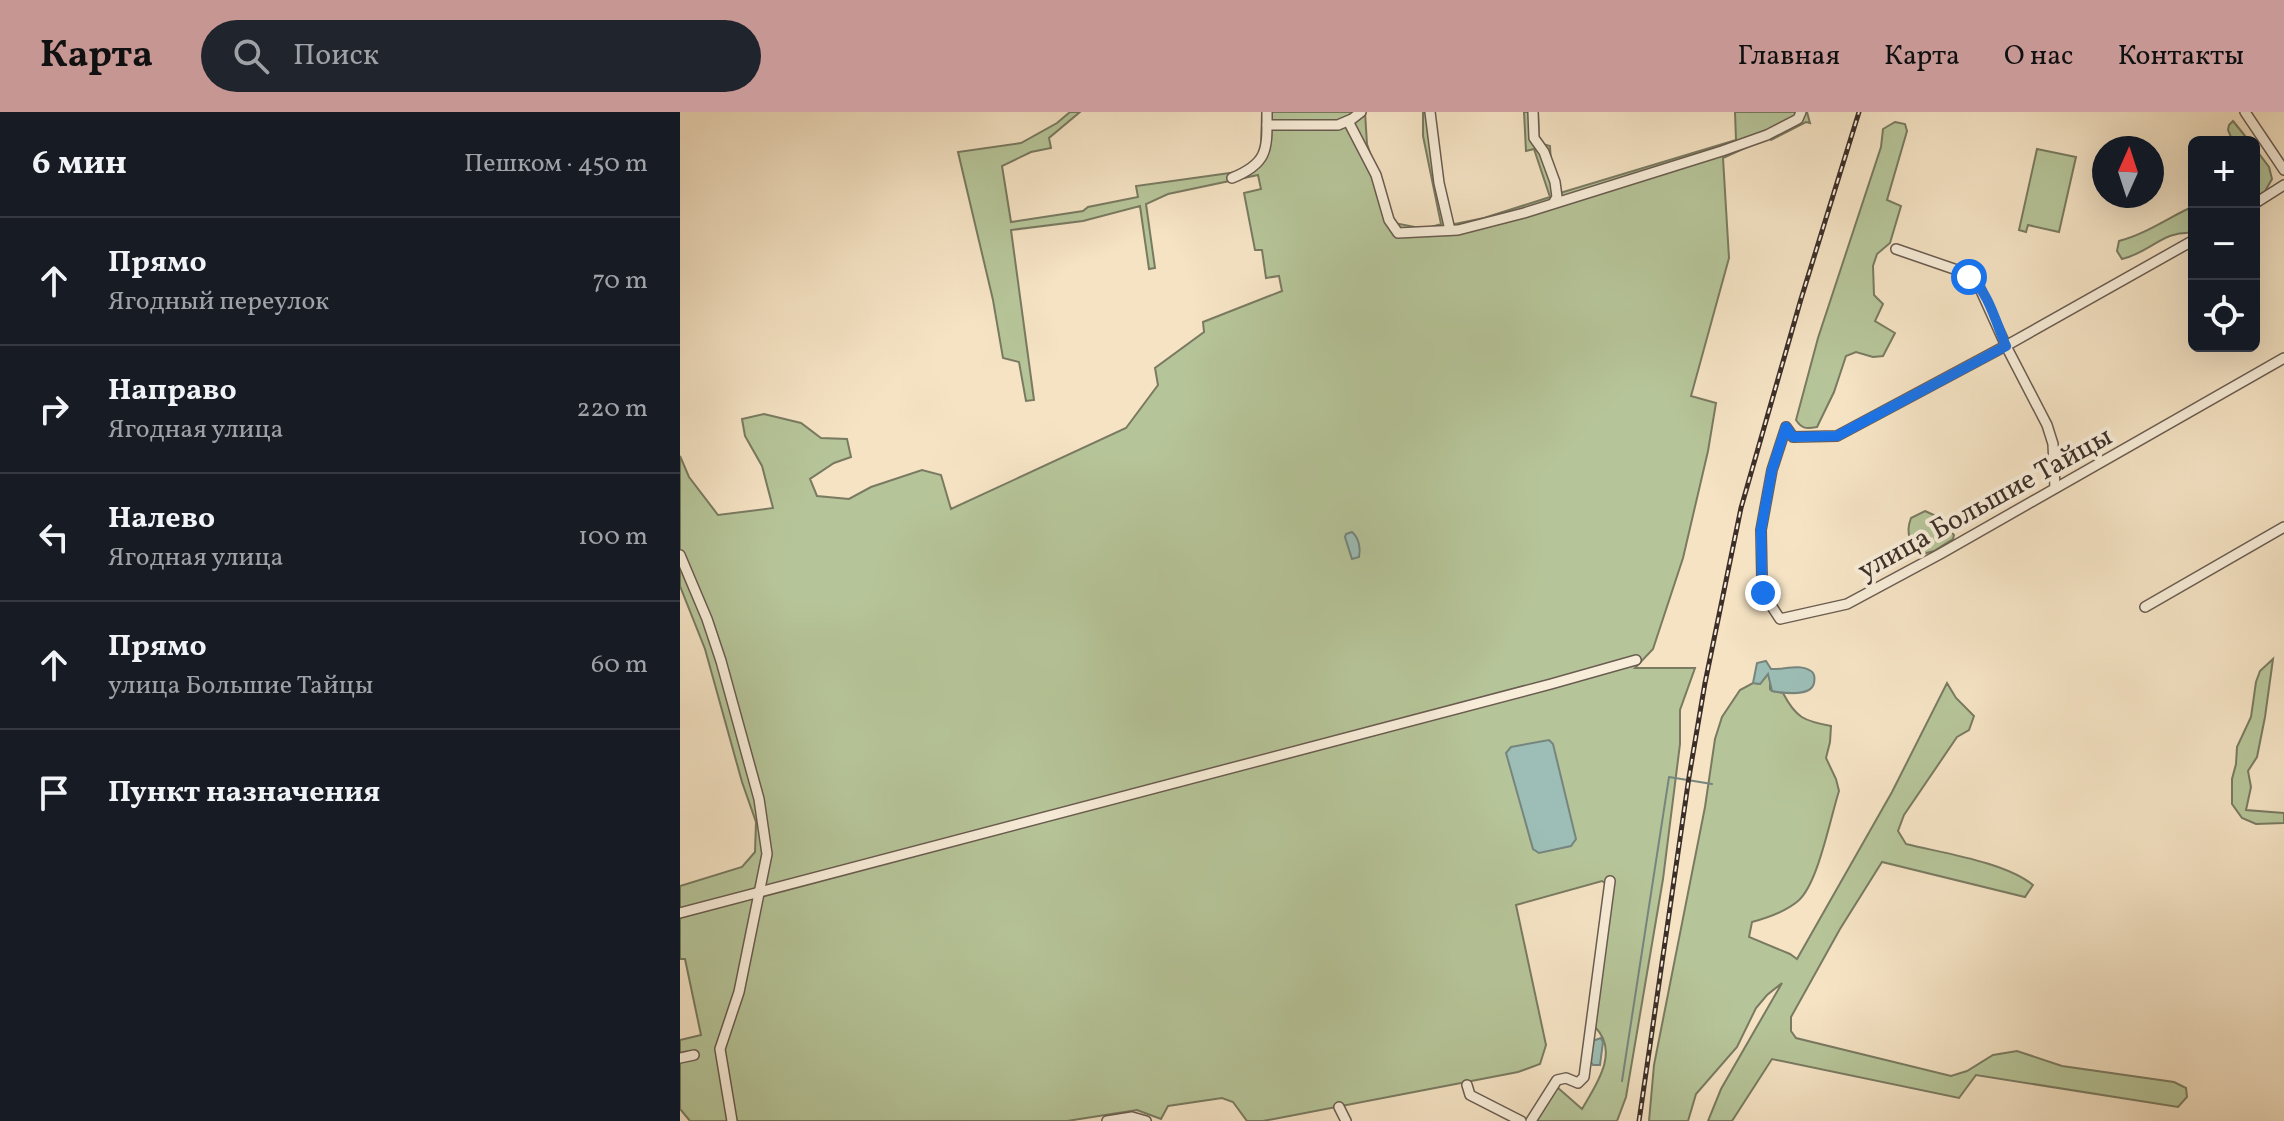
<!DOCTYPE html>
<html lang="ru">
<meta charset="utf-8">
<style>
:root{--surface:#171b24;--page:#20242c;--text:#f1f3f6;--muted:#9ea1a6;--line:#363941;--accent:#c59692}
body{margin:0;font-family:Vollkorn,serif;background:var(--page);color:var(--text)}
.controls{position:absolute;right:24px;top:24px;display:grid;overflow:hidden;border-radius:12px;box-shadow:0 8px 32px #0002}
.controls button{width:72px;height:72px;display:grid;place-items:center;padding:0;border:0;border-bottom:2px solid var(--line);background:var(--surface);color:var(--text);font:40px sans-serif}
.compass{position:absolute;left:1412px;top:24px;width:72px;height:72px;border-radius:50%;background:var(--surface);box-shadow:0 8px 32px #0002;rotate:3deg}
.stop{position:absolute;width:24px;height:24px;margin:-18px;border:6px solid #1a73e8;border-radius:50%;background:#fff}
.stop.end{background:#1a73e8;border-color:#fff;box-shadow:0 2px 8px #0008}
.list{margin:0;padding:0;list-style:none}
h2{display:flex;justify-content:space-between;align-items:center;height:104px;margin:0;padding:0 32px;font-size:34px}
h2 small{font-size:26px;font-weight:400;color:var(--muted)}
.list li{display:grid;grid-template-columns:52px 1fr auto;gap:24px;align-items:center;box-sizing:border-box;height:128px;padding:0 32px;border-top:2px solid var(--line)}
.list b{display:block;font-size:30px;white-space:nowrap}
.list p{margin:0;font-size:26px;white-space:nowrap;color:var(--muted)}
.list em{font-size:26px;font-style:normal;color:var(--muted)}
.icon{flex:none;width:44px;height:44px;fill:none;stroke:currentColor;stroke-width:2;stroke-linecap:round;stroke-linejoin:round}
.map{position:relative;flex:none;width:1604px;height:1009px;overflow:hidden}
header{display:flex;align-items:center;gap:48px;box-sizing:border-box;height:112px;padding:0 40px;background:var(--accent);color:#111}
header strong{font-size:38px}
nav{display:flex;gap:44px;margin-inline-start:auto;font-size:28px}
.search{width:560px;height:72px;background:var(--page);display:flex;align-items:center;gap:20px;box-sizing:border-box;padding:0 28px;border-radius:44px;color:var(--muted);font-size:30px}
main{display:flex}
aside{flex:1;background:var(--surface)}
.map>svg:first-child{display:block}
.green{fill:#b6c599;stroke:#797a61;stroke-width:2}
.water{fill:#9cbeb6;stroke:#76857e;stroke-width:2}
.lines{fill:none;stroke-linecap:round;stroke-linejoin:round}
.stream{stroke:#76857e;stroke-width:2}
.minor-casing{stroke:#6a5c50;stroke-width:12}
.minor{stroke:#f8edd9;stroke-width:9}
.rail-casing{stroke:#3c2f29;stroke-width:5}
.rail{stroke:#f8edd9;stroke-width:2;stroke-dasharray:6;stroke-linecap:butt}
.route{stroke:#1a73e8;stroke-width:10}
.labels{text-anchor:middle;stroke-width:8;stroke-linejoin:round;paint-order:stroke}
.street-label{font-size:28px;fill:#3c2f29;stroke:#f8edd9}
</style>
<header>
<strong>Карта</strong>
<div class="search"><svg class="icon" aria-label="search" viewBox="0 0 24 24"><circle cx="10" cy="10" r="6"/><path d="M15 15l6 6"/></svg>Поиск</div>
<nav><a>Главная</a><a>Карта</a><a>О нас</a><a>Контакты</a></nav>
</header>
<main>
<aside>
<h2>6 мин<small>Пешком · 450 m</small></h2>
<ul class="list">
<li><svg class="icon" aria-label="ahead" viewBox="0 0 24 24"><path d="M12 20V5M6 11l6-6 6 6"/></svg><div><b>Прямо</b><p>Ягодный переулок</p></div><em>70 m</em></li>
<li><svg class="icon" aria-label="right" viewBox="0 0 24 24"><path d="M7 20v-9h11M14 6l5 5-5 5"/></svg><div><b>Направо</b><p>Ягодная улица</p></div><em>220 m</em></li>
<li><svg class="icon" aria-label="left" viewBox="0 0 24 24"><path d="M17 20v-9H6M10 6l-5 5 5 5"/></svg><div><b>Налево</b><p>Ягодная улица</p></div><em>100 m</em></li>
<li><svg class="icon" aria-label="ahead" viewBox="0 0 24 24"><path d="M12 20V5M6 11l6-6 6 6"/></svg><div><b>Прямо</b><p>улица Большие Тайцы</p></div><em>60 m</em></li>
<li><svg class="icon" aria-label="arrive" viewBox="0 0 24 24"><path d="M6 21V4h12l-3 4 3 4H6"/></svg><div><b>Пункт назначения</b></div></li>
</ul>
</aside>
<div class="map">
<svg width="1604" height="1009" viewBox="0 0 1604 1009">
<rect width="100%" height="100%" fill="#f5e3c4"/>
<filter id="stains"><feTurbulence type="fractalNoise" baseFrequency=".0025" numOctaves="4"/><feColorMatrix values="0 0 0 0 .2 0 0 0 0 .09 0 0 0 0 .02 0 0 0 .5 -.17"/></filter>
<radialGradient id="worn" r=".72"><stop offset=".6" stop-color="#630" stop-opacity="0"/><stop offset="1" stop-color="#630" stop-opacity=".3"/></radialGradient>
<!-- green -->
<g class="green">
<path d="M390 0H400L369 26 371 36 351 40 322 54 331 110 403 99 408 95 458 85 456 74 564 59 581 42 582 0H685L687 32 714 111 745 117 761 112 743 24V0H751L770 113 804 106 870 85 854 37 846 39 844 0H858L859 31 870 34 871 52 880 81 1056 28 1055 0H1127L1130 11 1126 10 1091 28 1089 25 1043 46 1049 146 1011 284 1036 291 1028 339 1003 446 973 537 955 556H1015L1000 598V632L983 767 946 985 937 1009H856L877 975 902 997C916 973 940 940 915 915L933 776 922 769 836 793 866 933 860 952 838 960 583 1009H567L553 990 542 986 488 994 481 1007 457 998 387 1009H10L0 997V928L21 923 5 847H0V774L62 755 75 740 76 710 62 670 25 537 0 474V344L9 365 38 403 93 396 82 354 65 324 62 307 84 302 121 311 141 326 167 327 171 345 154 351 130 367 137 384 169 387 191 375 242 358 261 363 271 397 446 316 478 273 475 256 524 220 523 210 602 179 599 164 586 166 582 138H575L564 81 581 77 578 63 488 82 466 92 475 156 469 157 460 94 403 109 331 118 354 288 346 289 339 250 323 246 313 188 278 40 341 31 377 11Z"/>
<path d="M1553 9 1570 30H1553L1548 18 1549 13Z"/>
<path d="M1215 10 1225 12 1227 19 1207 88 1221 94 1210 131 1197 142 1193 154 1194 183 1203 192 1195 209 1215 221 1203 244 1193 245 1176 240 1166 244 1154 280 1137 315C1126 317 1122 317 1116 308L1138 226 1201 35 1203 17Z"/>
<path d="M1574 35 1589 55 1592 67 1584 81 1574 86Z"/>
<path d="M1357 37 1396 45 1379 120 1348 113 1346 120 1339 118Z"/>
<path d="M1514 94V121C1482 118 1472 140 1442 147L1437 139 1439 129C1466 122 1489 105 1514 94Z"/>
<path d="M1245 399 1256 404 1261 415 1268 417 1274 423 1273 427 1254 439 1243 442C1230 432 1225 422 1231 406Z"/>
<path d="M1593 547 1585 605 1577 645 1568 659 1571 675 1566 698 1604 701V711L1576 712 1562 706 1552 692V667L1556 652 1557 635 1571 605 1576 570 1580 559Z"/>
<path d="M1088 562 1090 563V577L1092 579 1103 581C1116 606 1124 609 1151 614L1150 630 1146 646 1156 667 1159 679C1150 707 1138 772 1118 789 1105 800 1087 806 1072 810L1069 825 1110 842 1117 847 1212 680 1267 571 1276 586 1294 604 1289 618 1277 625 1224 703 1218 719 1226 732C1262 741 1325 750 1353 773L1345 785 1202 750 1160 817 1111 905V919L1116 926 1271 964 1287 959 1313 943 1337 939 1382 954 1494 970 1506 976 1507 985 1498 995 1296 963 1279 986 1092 947 1052 1009H1028L1041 977 1102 871 1087 883 1076 896 1057 935 1016 982 1008 1009H969L974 953 1025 695 1035 627 1042 605 1060 578 1073 571 1080 572Z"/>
</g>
<!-- water -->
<g class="water">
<path d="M672 420C679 426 681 437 679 445L672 447 665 425 666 422Z"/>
<path d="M1086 549 1091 557C1103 558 1120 551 1131 559 1134 561 1135 566 1134 571 1131 585 1103 581 1092 579L1088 562 1080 572 1073 571 1077 551Z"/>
<path d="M869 628 873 632 896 727 891 734 859 741 853 737 826 641 831 635Z"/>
<path d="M921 926 923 930 920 953H913L911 950 912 929Z"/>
</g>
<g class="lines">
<!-- stream -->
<path class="stream" d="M942 969 989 665 1032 672"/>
<!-- minor casing -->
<g class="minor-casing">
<g id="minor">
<path d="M750 0 759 71 770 118"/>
<path d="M853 0 854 26 864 40 875 70 877 85 874 90"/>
<path d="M1565 0 1604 58"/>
<path d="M668 9 696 63 709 108 718 121 778 118 844 101 1042 39 1087 23 1118 7 1121 0"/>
<path d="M587 13H658L672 7 681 0"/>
<path d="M552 66C589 51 587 37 587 0"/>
<path d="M1574 92 1604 73"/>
<path d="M1514 128 1331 231 1157 324 1113 325 1106 315 1092 358 1081 418 1082 467 1085 475 1083 481 1100 507 1167 492 1260 442 1604 246"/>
<path d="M1216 137 1277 158 1297 170 1326 234 1367 313 1373 332 1375 376"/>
<path d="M0 443 27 507 41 549 79 687 87 742 59 880 40 937 52 1009"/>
<path d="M1465 495 1604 415"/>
<path d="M0 801 871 572 956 548"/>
<path d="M0 946 14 943"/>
<path d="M787 973 790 983 841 1009"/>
<path d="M659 995 666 1009"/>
<path d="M427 1009 452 1005 466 1009"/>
<path d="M851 1009 877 968 886 966 898 971 904 965 930 769"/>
</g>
</g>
<!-- minor -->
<use href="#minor" class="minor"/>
<!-- rail casing -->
<g class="rail-casing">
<path id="rail" d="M959 1009 1009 665 1025 571 1061 396 1121 187 1179 0"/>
</g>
<!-- rail -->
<use href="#rail" class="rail"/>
</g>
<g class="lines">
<!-- route -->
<path class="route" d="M1083 481 1085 475 1082 467 1081 418 1092 358 1106 315 1113 325 1157 324 1326 234C1317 214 1308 177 1289 165"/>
</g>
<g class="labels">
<!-- street labels -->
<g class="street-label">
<text transform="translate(1304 390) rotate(-29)" y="10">улица Большие Тайцы</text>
</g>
</g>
<rect width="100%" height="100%" filter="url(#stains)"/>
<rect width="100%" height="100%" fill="url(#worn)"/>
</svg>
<div class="controls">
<button>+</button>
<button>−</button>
<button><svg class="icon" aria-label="locate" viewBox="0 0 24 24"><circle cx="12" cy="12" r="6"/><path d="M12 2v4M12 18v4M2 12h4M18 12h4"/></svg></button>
</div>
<svg class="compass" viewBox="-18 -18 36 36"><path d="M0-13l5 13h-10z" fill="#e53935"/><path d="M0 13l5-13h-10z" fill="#9ea1a6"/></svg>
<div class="stop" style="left:1289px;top:165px"></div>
<div class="stop end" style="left:1083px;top:481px"></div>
</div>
</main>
